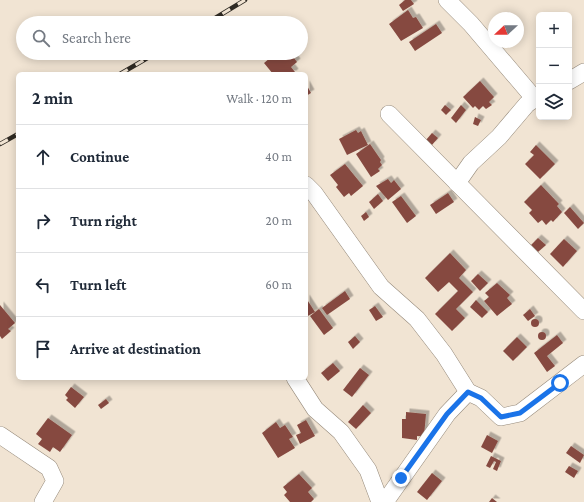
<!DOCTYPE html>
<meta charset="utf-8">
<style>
:root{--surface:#fff;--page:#f2f2f3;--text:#1f2937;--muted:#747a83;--line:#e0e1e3}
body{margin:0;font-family:"Crimson Pro",serif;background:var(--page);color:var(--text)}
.controls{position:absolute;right:12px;top:12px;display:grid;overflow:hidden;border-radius:6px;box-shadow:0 2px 10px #0003}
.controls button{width:36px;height:36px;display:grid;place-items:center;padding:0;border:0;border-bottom:1px solid var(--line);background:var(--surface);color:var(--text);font:20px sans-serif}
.compass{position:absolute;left:488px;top:12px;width:36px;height:36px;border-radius:50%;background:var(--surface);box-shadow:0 2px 10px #0003;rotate:248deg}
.stop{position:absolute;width:12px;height:12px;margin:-9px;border:3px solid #1a73e8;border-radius:50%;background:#fff}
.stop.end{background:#1a73e8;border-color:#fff;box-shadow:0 1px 4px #0008}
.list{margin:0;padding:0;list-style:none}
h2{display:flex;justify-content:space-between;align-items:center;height:52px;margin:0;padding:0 16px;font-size:17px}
h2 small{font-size:13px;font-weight:400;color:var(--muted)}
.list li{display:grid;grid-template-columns:26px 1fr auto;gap:12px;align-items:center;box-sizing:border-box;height:64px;padding:0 16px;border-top:1px solid var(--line)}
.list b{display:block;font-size:15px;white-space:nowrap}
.list em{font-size:13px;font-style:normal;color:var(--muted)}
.icon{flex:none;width:22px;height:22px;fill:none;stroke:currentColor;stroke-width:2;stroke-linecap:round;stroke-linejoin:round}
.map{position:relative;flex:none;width:584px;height:502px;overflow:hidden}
.search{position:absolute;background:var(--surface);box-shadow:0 2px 10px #0003;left:16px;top:16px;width:292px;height:44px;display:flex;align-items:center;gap:10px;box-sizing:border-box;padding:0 14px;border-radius:22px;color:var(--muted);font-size:15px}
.panel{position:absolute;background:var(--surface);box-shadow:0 2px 10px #0003;left:16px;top:72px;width:292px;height:308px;border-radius:6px}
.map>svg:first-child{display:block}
.building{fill:#864a41;filter:url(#shadow)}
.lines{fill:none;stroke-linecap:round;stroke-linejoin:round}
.minor-casing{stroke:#968a7b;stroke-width:18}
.minor{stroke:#fff;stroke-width:17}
.rail-casing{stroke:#302b24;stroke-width:4.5}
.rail{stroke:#f1e4d3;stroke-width:3;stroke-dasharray:9;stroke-linecap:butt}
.route{stroke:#1a73e8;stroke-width:5}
</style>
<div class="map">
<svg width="584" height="502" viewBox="0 0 584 502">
<defs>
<filter id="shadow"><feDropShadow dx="3.5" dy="-3.5" stdDeviation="0" flood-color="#0004"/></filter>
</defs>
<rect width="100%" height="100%" fill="#f1e4d3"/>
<!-- building -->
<g class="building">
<path d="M405 0H411L414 4 403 11 399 5Z"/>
<path d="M408 10 413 18 416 17 423 28 401 41 389 24Z"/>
<path d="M436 24 442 33 415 51 409 42Z"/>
<path d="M276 53H280L285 59 291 54 297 62 291 67 295 72 293 74H273L264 63Z"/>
<path d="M480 81 494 97 489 102 492 105 486 109 483 106 479 110 475 106 473 108 463 97Z"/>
<path d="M306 84 311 93 306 96Z"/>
<path d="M445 105 451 110 446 115 441 110Z"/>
<path d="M461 105 466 110 456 123 451 118Z"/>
<path d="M475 117 481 120 478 126 473 124Z"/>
<path d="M356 130 358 133 361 131 368 145 347 155 339 139Z"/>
<path d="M432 133 438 138 432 145 426 140Z"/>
<path d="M370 144 381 160 380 162 382 165 378 169 380 171 371 177 356 154Z"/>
<path d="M536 145 555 164 540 179 525 164 534 155 530 152Z"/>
<path d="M345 164 363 186 351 196 349 193 344 197 336 187 338 185 330 175Z"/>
<path d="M388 179 391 183 394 180 401 189 388 200 376 186Z"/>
<path d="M541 185 559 204 557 206 562 212 553 222 551 220 546 225 542 220 538 223 529 213 532 210 524 202Z"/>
<path d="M448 193 454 202 436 214 430 205Z"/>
<path d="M378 194 383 201 374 209 369 202Z"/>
<path d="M401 196 416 216 407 223 392 202Z"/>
<path d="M570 207 584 223 578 229 564 213Z"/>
<path d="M366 212 369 217 364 221 361 216Z"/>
<path d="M538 238 546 245 538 252 531 245Z"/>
<path d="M564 239 577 251 563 267 550 254Z"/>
<path d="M450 253 466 270 459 278 473 292 456 309 465 318 452 331 435 314 458 291 449 282 438 292 425 278Z"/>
<path d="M478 274 488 283 480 291 471 281Z"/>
<path d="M497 283 510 295 507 298 512 304 497 316 484 301 489 297 485 293Z"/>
<path d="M345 291 350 299 327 315 322 308Z"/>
<path d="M306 298 315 312 306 317Z"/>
<path d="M476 300 488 312 482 318 470 307Z"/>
<path d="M0 305 15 323 8 329 11 331 2 339 0 336Z"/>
<path d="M375 306 383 317 376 321 369 310Z"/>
<path d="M319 309 333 328 324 335 310 316Z"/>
<path d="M530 309 535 316 528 321 523 315Z"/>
<circle cx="535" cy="323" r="4"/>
<circle cx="542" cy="336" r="4"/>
<path d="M557 335 563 343 547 356 555 366 547 372 534 353Z"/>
<path d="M355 336 360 342 353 349 348 342Z"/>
<path d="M517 337 527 347 513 361 503 351Z"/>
<path d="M333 363 340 371 328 381 321 373Z"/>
<path d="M360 368 369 375 352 397 343 390Z"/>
<path d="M71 387 84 397 75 408 66 400 68 398 65 395Z"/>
<path d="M106 399 109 403 101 409 98 405Z"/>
<path d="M363 405 371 413 356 429 348 422Z"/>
<path d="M406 412 426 414 424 436H417V440L402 438V419H406Z"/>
<path d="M48 418 72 435 60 452 53 447 50 452 38 444 42 439 36 434Z"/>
<path d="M306 420 315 436 300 444 296 435 301 433 297 425Z"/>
<path d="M276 422 280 428 285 425 293 437 289 439 295 448 278 458 262 433Z"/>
<path d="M487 435 498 441 492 453 481 447Z"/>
<path d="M571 446 584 455 580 463 566 453Z"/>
<path d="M491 456 501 461 497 471 493 469 496 462 494 461 490 468 486 466Z"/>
<path d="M569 466 578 471 574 478 565 472Z"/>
<path d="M432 473 442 481 427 500 417 492Z"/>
<path d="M299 474 312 488 308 492 314 499 311 502H290L284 495 287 492 283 487Z"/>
<path d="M492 498 497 502H489Z"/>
</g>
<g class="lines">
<!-- minor casing -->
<g class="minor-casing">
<g id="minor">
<path d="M447 0 471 24 534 98"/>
<path d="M569 81 584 72"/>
<path d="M389 114 584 311"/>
<path d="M457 183 471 163 499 137 527 104 539 96"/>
<path d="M306 185 314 193 381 287 417 319 444 354 468 392 447 414 385 502"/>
<path d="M295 378 315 409 341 432 368 470 380 502"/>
<path d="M468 392 481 398 501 417 520 413 584 364"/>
<path d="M0 435 49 468 55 481 43 502"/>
</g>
</g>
<!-- minor -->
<use href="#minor" class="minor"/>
<!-- rail casing -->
<g class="rail-casing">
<g id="rail">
<path d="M207 23 245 0"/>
<path d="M120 74 156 53"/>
<path d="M0 144 18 134"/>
</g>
</g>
<!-- rail -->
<use href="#rail" class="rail"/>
</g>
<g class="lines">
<!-- route -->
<path class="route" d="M401 478 447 414 468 392 481 398 501 417 520 413 560 383"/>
</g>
</svg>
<div class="controls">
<button>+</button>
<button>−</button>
<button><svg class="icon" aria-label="layers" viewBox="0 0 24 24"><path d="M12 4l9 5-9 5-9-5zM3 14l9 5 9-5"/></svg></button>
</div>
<svg class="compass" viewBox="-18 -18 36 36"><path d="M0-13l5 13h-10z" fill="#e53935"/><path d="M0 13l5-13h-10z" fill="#747a83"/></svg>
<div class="stop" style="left:560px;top:383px"></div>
<div class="stop end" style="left:401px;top:478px"></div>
<div class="search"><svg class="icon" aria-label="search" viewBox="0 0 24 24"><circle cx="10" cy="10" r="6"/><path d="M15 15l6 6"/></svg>Search here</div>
<section class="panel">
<h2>2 min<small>Walk · 120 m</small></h2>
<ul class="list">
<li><svg class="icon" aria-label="ahead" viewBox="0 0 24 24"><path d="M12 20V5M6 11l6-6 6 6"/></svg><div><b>Continue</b></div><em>40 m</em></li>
<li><svg class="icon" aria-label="right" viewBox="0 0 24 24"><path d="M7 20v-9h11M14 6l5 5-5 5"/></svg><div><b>Turn right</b></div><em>20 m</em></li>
<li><svg class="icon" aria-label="left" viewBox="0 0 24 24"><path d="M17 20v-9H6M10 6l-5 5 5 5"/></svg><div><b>Turn left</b></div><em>60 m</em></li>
<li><svg class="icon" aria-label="arrive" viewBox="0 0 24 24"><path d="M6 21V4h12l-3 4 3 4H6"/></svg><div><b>Arrive at destination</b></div></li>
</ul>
</section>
</div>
